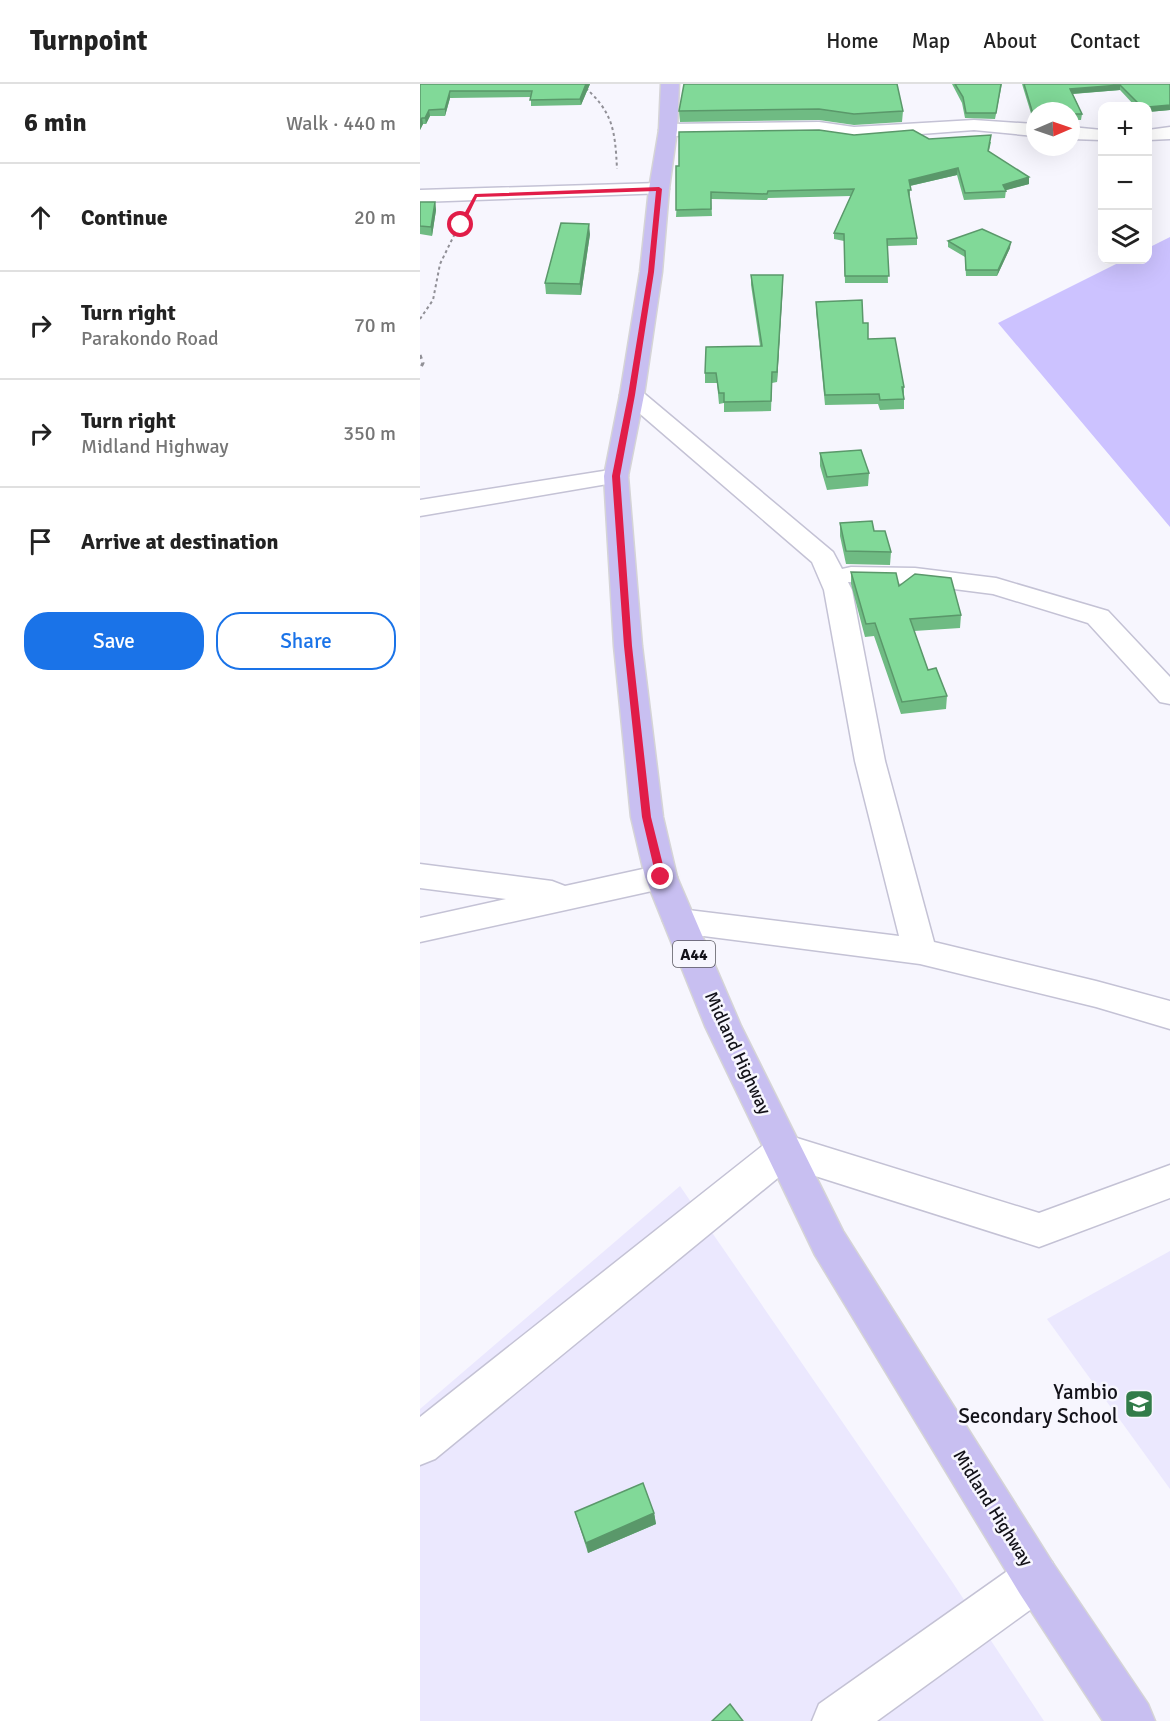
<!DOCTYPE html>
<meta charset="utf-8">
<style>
:root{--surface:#fff;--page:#f6f6f6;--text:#222;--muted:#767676;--line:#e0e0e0;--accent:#1a73e8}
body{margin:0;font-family:Signika,sans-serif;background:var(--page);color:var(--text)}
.controls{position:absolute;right:18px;top:18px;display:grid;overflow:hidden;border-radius:12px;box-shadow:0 6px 24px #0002}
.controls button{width:54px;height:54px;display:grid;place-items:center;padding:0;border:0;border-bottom:2px solid var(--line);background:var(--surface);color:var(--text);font:30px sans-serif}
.compass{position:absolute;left:606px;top:18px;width:54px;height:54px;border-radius:50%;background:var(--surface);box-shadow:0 6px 24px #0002;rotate:88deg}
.stop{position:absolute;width:18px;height:18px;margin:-14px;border:4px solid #e11d48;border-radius:50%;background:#fff}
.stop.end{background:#e11d48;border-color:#fff;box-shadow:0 2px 6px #0008}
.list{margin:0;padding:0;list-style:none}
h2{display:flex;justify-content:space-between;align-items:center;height:78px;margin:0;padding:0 24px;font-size:26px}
h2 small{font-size:20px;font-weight:400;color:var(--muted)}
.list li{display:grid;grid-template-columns:39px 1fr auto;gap:18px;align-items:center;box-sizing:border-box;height:108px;padding:0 24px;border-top:2px solid var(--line)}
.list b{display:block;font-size:22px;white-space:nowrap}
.list p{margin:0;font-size:20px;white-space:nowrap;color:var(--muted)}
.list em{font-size:20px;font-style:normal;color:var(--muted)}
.actions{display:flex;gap:12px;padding:18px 24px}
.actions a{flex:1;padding:14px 0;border:2px solid var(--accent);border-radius:24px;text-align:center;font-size:21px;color:var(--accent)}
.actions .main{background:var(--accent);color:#fff}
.icon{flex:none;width:33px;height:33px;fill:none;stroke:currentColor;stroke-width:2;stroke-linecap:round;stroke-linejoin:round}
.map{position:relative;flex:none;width:750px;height:1637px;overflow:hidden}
header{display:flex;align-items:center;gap:36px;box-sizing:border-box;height:84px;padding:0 30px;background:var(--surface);border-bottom:2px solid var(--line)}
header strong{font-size:28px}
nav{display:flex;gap:33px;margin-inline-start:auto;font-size:21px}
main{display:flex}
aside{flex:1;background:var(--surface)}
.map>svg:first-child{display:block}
.built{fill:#ebe8fe}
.green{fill:#ccc2ff}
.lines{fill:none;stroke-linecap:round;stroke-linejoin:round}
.street-casing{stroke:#c4c2d5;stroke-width:3}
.primary-casing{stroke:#d5d4d6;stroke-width:3}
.path-far1{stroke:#919097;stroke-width:2;stroke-dasharray:3 3;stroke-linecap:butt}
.path{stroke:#919097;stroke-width:3;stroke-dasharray:4 4;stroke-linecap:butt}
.street{fill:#fff;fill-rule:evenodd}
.primary{fill:#c8bff1;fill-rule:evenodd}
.wall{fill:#6fbb83}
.shaded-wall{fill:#5a986a}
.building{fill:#81d998;stroke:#5a986a;stroke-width:1.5}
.route{fill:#e11d48}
.labels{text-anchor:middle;stroke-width:5;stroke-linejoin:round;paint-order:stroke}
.shield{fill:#f7f6fe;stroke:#57565e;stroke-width:1.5}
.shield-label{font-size:16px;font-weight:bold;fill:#131219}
.street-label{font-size:18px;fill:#131219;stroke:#f7f6fe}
.near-poi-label{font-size:21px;fill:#131219;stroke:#f7f6fe;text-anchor:end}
</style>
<header>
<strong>Turnpoint</strong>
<nav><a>Home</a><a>Map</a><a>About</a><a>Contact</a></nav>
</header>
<main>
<aside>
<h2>6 min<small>Walk · 440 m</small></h2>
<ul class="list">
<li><svg class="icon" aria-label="ahead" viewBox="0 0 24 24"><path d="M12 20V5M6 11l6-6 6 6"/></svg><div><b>Continue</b></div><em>20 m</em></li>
<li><svg class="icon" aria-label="right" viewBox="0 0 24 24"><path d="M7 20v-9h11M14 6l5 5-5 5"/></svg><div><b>Turn right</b><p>Parakondo Road</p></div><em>70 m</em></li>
<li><svg class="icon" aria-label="right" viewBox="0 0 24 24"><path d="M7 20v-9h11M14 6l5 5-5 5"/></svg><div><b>Turn right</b><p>Midland Highway</p></div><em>350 m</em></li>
<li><svg class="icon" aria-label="arrive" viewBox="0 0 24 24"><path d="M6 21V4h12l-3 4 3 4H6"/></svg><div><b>Arrive at destination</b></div></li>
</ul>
<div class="actions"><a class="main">Save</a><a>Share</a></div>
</aside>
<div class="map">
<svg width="750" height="1637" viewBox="0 0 750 1637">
<rect width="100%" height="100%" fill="#f7f6fe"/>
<!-- built -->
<g class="built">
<path d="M260 1102 527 1490 624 1637H0V1325Z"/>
<path d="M750 1167V1405L627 1235Z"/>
</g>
<!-- green -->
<path class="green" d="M750 153V443L578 239 704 176H728V164Z"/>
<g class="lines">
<!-- street casing -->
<g class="street-casing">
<g id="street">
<path d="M554 36 615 40V52L554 46 434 55 399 50 248 52 241 50 239 46 241 42 248 40 399 38 434 43Z"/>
<path d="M651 43 682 46V56L651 55Z"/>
<path d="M750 43V55L728 56V46Z"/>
<path d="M239 99 246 101 249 105 246 109 0 118V106Z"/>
<path d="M212 304 220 306 413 468 422 485 431 483 495 484 576 494 688 527 750 593V620L740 618 668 539 573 510 495 500 428 498 432 506 465 677 514 858 676 897 750 917V945L676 923 500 880 260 849 248 846 243 837 248 828 260 825 479 852 435 677 404 506 392 478 204 316 200 311 204 306Z"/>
<path d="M196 385 205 387 208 392 205 397 0 432V416Z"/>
<path d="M0 780 132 797 145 802 241 781 252 785 257 793 252 801 241 805 0 858V834L86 815 0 804Z"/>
<path d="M364 1050 619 1129 750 1081V1114L619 1163 370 1084 15 1375 0 1381V1333L351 1055Z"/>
<path d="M616 1471 632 1478 639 1494 632 1510 457 1637H392L399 1620 600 1478Z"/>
</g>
</g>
<!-- primary casing -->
<g class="primary-casing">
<path id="primary" d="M241 0H259L257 46 249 105 242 188 224 311 208 392 222 562 243 733 257 793 321 942 423 1147 632 1478 728 1620 735 1637H683L600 1510 395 1171 285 942 225 793 211 733 194 562 184 392 200 311 220 188 229 105 239 46Z"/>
</g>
<!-- path-far1 -->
<g class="path-far1">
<path d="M161 0C193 27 195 45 197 85"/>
<path d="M0 235 13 216 20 180 44 131"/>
</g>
<!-- path -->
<path class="path" d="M0 271 3 279 0 285"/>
<!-- street -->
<use href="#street" class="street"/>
<!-- primary -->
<use href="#primary" class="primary"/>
</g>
<!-- wall -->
<g class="wall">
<path d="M0 0H170L161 21 111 22V13L30 14 25 32H10L6 40H3L0 46Z"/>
<path d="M264 0 483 27 482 38 434 41 399 36 260 38 259 27Z"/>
<path d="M514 0H582L575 35 545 34 542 19 532 0Z"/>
<path d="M602 0H750V26L728 28V22H715L700 6 653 10 662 30 661 36H651V27H615V36H613Z"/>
<path d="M434 51 509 55 571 58 569 67 609 100 586 106 585 114 544 116 537 91 490 102V112H489L497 154V161L467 162 468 199H425L424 157 414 155V149L431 112 348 114 347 116 291 115 292 132 256 133 259 82Z"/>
<path d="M0 118H15L16 126 12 152 0 150V153Z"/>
<path d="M170 150 161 211 126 210 125 199Z"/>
<path d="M528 157 590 164 577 192H546L545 173 528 163Z"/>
<path d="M331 191H363L357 298 352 299 351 327 304 328V319L299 320 297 299H285V289L340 262 331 201Z"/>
<path d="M396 218 443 239 448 255 484 303V325L460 326 458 320 405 321 396 227Z"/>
<path d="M400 369 449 389 448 402 407 406 400 382Z"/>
<path d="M420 439 454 447 471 468 470 481 426 480 420 452Z"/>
<path d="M431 488 479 502 541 531 540 544 494 547 508 586 527 612 526 625 481 630 454 552 445 553 431 500Z"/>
<path d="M155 1428 234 1429 236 1440 168 1469Z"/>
</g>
<!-- shaded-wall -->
<g class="shaded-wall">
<path d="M166 0H170L161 21 160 15Z"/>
<path d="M700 1V6L650 10V5Z"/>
<path d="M30 7V14L25 32V25Z"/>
<path d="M750 21V26L728 28V23Z"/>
<path d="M9 26 10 32 6 40 5 34Z"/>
<path d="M2 34 3 40 0 46V38Z"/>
<path d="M538 84 537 91 489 102V96Z"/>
<path d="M609 93V100L583 107V101Z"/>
<path d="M15 118 16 126 12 152 11 143Z"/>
<path d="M169 140 170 150 161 211 160 200Z"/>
<path d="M591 158 590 164 577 192 578 186Z"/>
<path d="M363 191V201L357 298V288Z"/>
<path d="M234 1429 236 1440 168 1469 166 1459Z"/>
</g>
<!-- building -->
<g class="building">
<path d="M0 0H166L160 15 110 16 112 7H30L25 25 9 26 5 34H2L0 38Z"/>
<path d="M264 0H477L483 27 434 30 399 25 259 27Z"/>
<path d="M535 0H581L576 29H546L543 13Z"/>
<path d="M604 0H750V21L728 23 721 22 700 1 650 5 662 30H651V27H615V30H613Z"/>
<path d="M399 46 434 51 493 46 509 55 571 51 568 67 609 93 583 101 586 107 545 109 538 84 489 96 491 106H488L497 154 467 155 469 192H425L424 150 414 149 434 105 348 107 347 110 291 108V125L256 126V82H259V48Z"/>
<path d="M0 118H15L11 143 0 142Z"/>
<path d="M141 139 169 140 160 200 125 199Z"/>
<path d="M562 145 591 158 578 186H546L545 167 528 157Z"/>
<path d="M331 191H363L357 288H352L351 317 304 318V309H299L296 289H285L286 263 342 262Z"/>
<path d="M442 216 443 239H448V255L475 254 484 303H482L484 315 460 316 459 310 405 311 396 218Z"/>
<path d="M441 366 449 389 407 393 400 369Z"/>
<path d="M452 437 454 447H465L471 468 426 467 420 439Z"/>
<path d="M431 488 476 489 479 502 495 490 531 494 541 531 490 535 508 586 516 584 527 612 482 618 455 539 446 540Z"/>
<path d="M223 1399 234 1429 166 1459 155 1428Z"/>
<path d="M310 1620 323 1637H292Z"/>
</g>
<!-- route -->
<path class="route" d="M239 103 242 105 234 188 215 311 200 392 212 562 231 733 246 793 241 797 236 793 222 733 204 562 192 392 208 311 228 188 236 107 57 113 43 142 38 141 55 110Z"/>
<!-- icons -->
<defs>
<g id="school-square" transform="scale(1.5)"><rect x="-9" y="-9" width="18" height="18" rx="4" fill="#327c49" stroke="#f7f6fe"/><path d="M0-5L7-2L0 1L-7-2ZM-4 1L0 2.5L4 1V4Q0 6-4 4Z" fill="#fff"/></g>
</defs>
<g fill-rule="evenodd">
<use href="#school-square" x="719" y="1320"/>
</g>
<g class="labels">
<!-- shield labels -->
<rect class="shield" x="253" y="857" width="42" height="26" rx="4.5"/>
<g class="shield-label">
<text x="274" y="876">A44</text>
</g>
<!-- street labels -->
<g class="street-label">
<text transform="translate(318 969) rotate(65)" y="6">Midland Highway</text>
<text transform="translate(573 1424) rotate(58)" y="6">Midland Highway</text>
</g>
<!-- near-poi labels -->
<g class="near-poi-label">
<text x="698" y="1315">Yambio<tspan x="698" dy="24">Secondary School</tspan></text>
</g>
</g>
</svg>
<div class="controls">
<button>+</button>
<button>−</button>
<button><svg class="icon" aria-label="layers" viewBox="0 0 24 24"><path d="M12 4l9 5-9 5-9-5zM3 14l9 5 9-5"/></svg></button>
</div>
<svg class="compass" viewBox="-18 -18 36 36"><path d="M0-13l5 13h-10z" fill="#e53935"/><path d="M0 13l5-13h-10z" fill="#767676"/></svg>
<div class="stop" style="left:41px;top:141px"></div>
<div class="stop end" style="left:241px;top:793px"></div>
</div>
</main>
